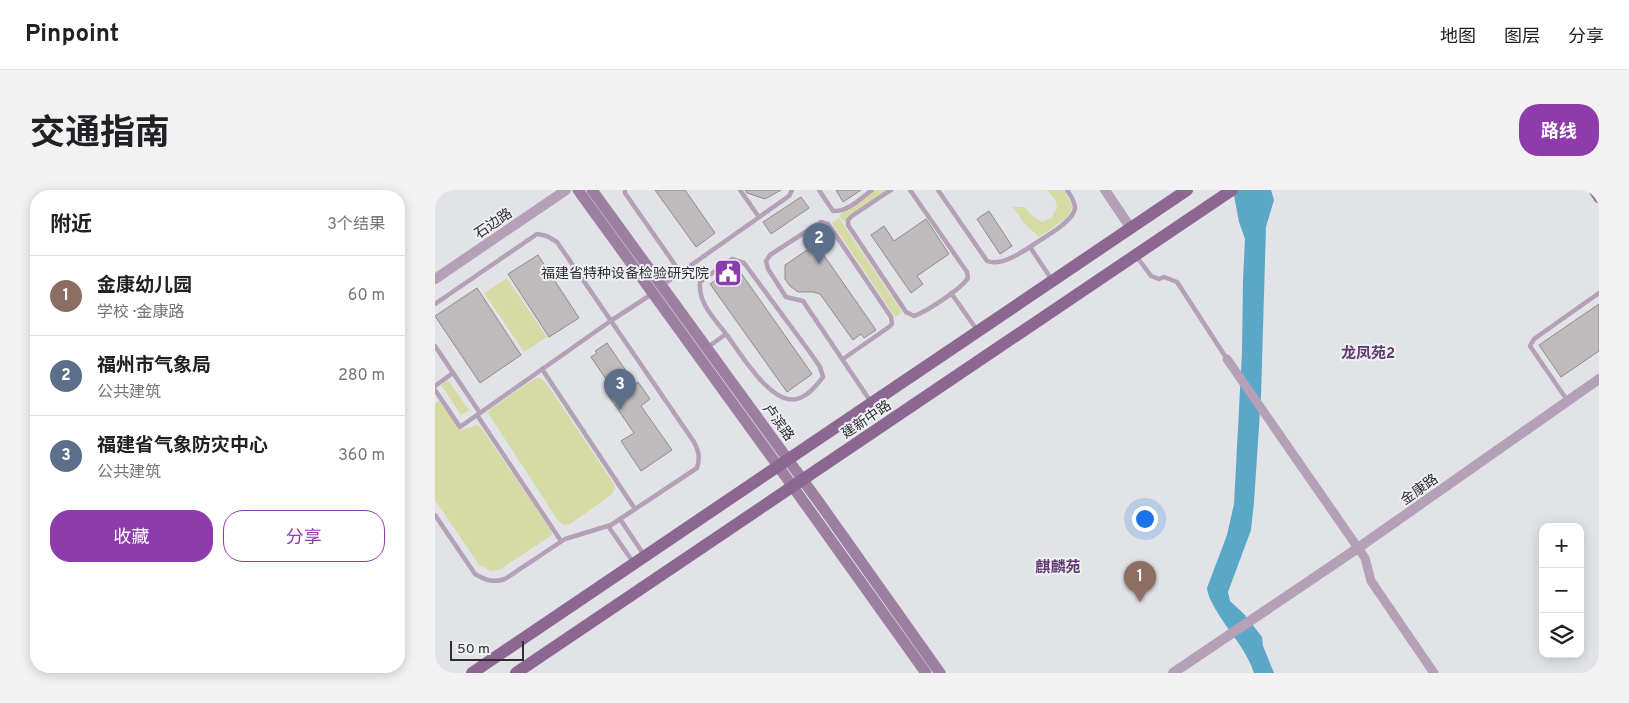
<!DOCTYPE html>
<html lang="zh">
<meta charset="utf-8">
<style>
:root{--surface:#fff;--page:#f2f2f2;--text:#202124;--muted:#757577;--line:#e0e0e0;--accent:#8e3cac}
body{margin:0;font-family:Overpass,"Noto Sans SC",sans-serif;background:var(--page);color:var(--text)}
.controls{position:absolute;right:15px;bottom:15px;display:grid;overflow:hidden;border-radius:10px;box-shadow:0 2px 12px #0003}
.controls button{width:45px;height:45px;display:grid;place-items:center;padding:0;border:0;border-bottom:1px solid var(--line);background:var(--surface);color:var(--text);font:25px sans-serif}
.scale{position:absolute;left:15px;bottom:12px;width:74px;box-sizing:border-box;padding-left:5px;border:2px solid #2e2e30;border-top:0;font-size:14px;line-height:18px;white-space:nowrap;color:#2e2e30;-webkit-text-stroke:4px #eef0f4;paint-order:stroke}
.you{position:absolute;left:709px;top:328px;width:18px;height:18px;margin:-12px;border:4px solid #fff;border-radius:50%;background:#1a73e8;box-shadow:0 0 0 8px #1a73e833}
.badge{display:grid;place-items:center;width:32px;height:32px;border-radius:50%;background:var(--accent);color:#fff;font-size:16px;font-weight:700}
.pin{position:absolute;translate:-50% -41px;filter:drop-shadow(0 1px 2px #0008)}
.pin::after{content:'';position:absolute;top:26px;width:18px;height:15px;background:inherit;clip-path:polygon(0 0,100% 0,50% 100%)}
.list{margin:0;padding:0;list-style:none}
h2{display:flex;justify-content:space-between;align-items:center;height:65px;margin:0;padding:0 20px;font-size:21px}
h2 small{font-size:16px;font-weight:400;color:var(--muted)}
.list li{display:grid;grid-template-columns:32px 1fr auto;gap:15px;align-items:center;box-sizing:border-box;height:80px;padding:0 20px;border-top:1px solid var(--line)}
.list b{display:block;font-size:19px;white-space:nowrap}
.list p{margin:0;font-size:16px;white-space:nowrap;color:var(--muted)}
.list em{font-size:16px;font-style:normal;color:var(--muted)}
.actions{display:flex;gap:10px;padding:15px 20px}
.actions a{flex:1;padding:11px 0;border:1px solid var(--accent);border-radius:20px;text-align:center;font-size:18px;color:var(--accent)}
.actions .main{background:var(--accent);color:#fff}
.icon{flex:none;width:28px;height:28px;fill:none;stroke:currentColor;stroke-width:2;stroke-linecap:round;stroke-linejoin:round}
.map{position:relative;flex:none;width:1164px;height:483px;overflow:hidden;border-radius:20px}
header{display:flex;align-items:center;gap:30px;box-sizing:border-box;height:70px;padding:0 25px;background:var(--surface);border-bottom:1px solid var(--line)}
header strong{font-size:24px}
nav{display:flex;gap:28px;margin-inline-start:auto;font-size:18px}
.intro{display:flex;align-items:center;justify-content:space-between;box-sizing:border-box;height:120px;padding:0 30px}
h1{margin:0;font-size:35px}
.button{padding:12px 22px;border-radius:20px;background:var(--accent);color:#fff;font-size:18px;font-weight:700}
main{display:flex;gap:30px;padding:0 30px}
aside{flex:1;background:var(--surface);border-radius:20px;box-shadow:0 2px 12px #0003}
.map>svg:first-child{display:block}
.green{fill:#d6dba5}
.water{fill:#5aa7c7}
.building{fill:#bfbabc;stroke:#8f8b8d}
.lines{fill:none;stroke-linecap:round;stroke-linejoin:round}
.service{stroke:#b4a0b7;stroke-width:4.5}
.minor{stroke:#b4a0b7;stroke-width:9}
.tertiary{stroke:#b4a0b7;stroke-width:10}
.secondary{stroke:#9d7fa1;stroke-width:11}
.primary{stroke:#8c6791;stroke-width:12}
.labels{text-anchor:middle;stroke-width:4;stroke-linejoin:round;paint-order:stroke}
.street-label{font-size:14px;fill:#2e2e30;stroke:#eef0f4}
.poi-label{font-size:14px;fill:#2e2e30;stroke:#eef0f4;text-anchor:end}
.neighbourhood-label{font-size:15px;font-weight:bold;fill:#613971;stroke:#eef0f4}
</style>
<header>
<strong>Pinpoint</strong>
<nav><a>地图</a><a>图层</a><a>分享</a></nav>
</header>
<div class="intro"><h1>交通指南</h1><a class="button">路线</a></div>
<main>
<aside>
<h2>附近<small>3个结果</small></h2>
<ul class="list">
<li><span class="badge" style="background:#8d6e63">1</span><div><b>金康幼儿园</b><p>学校 · 金康路</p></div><em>60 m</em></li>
<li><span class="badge" style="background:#5c6f8a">2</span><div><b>福州市气象局</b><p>公共建筑</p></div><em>280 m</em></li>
<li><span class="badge" style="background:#5c6f8a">3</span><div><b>福建省气象防灾中心</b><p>公共建筑</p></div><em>360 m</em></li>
</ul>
<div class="actions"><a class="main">收藏</a><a>分享</a></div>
</aside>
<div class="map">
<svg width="1164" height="483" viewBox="0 0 1164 483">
<rect width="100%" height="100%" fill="#e1e3e7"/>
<!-- green -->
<g class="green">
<path d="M441 0H454L408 31 404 25Z"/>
<path d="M612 0H629L638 16 633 27 604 47 589 33 578 17H590L596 25 607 32 617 27 622 18 620 9Z"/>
<path d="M404 28 467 122 460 127 397 33Z"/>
<path d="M72 88 112 147 89 162 49 103Z"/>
<path d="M101 188H106L114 197 179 294 180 298 177 304 135 334 129 335 124 332 53 223 55 219Z"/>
<path d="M13 190 34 220 26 225 6 195Z"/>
<path d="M4 211 26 240 41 235 45 236 116 340 117 345 66 379 57 381 44 375 0 310V214Z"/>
</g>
<!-- water -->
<path class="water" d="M798 0H836L839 10 831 37 826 206 819 312 816 340 793 402 795 411 809 424 827 447 828 456 839 483H819C812 460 793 441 781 420 777 413 773 406 772 398L792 345 799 314 807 162 808 90 810 49 804 32Z"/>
<!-- building -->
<g class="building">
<path d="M220 0H250L280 43 261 57Z"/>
<path d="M310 0H346L330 9 312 3Z"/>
<path d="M401 0H426L408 12Z"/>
<path d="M366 7 374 18 336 44 328 32Z"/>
<path d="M554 21 577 56 565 64 542 29Z"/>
<path d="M491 29 514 64 482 86 488 94 476 103 436 45 449 36 459 51Z"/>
<path d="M381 54 441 140 429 148 426 144 418 150 385 104 378 102H363L355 96 350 89V75Z"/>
<path d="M103 65 144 128 114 147 73 84Z"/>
<path d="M301 76 377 184 352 202 275 94Z"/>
<path d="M42 98 86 165 45 193 0 126Z"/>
<path d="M1164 114V161L1126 187 1104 155Z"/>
<path d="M172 153 200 194 203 192 215 209 206 216 237 260 206 281 186 251 199 243 171 202 177 198 156 167 162 163 160 161Z"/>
</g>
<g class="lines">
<!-- service -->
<g class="service">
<path d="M190 0V3L245 82"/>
<path d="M305 0 324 27"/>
<path d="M384 0 398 21C413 22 425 9 437 0"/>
<path d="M456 0 417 26 413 30V35L471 122 479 126C491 122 526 99 533 88L532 82 475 0"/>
<path d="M503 0 552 71C566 76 584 64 595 57L617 90"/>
<path d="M595 57C606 49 639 32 640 18 640 11 636 6 632 0"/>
<path d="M702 67 716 86 724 89 729 87 742 92 792 169"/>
<path d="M228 95 354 6 357 0"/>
<path d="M516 103 542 140"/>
<path d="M0 114 102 44 112 46 122 52 259 252C264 261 265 268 262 278L176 335 130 349 70 389C58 393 50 390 40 384L0 325"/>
<path d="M0 156 45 223"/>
<path d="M273 157 291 144C305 162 338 220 365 208 375 204 382 195 388 187L385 177 374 161 309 73 297 69 265 92C263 113 279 128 291 144"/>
<path d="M408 169 454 137 457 134 456 127 400 44 393 34 386 32 335 65 331 71 333 79 351 107 368 111 436 212"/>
<path d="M107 179 200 319"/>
<path d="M0 196 18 183"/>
<path d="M0 200 25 237 177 130 217 104"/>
<path d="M1132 210 1095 156 1099 149 1164 103"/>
<path d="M42 225 126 351"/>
<path d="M185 329 209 365"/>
<path d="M173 336 198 372"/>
</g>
<!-- minor -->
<path class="minor" d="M792 169 930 368 936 391 999 483"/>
<!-- tertiary -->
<g class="tertiary">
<path d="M670 0 695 37"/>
<path d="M0 89 131 0"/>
<path d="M738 483 923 358 1164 189"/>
</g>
<!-- secondary -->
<g class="secondary">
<path d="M143 0 343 276 491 483"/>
<path d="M157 0 386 315 505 483"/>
<path d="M1159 0 1164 8"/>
</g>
<!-- primary -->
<g class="primary">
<path d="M37 483 752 0"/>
<path d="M81 483 797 0"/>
</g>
</g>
<!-- icons -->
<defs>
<g id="civic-square" transform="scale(1.4375)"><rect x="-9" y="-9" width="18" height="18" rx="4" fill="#8e3cac" stroke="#eef0f4"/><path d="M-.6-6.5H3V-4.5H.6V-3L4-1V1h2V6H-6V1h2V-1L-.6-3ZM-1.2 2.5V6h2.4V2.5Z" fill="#fff"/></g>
</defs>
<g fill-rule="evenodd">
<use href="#civic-square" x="293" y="83"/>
</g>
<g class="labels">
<!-- street labels -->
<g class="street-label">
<text transform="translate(58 33) rotate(-34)" y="5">石边路</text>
<text transform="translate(431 229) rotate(-34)" y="5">建新中路</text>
<text transform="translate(344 232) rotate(54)" y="5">卢滨路</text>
<text transform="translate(984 299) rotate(-35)" y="5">金康路</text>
</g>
<!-- poi labels -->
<g class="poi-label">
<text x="274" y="88">福建省特种设备检验研究院</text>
</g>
<!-- neighbourhood labels -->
<g class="neighbourhood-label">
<text x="933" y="168">龙凤苑2</text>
<text x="623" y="382">麒麟苑</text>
</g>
</g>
</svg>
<div class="controls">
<button>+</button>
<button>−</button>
<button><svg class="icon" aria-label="layers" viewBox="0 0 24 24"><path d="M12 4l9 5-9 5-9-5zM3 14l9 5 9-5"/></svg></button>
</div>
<div class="scale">50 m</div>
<div class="you"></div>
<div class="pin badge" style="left:705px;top:412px;background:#8d6e63">1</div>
<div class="pin badge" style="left:384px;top:74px;background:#5c6f8a">2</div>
<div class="pin badge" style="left:185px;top:220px;background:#5c6f8a">3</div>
</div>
</main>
